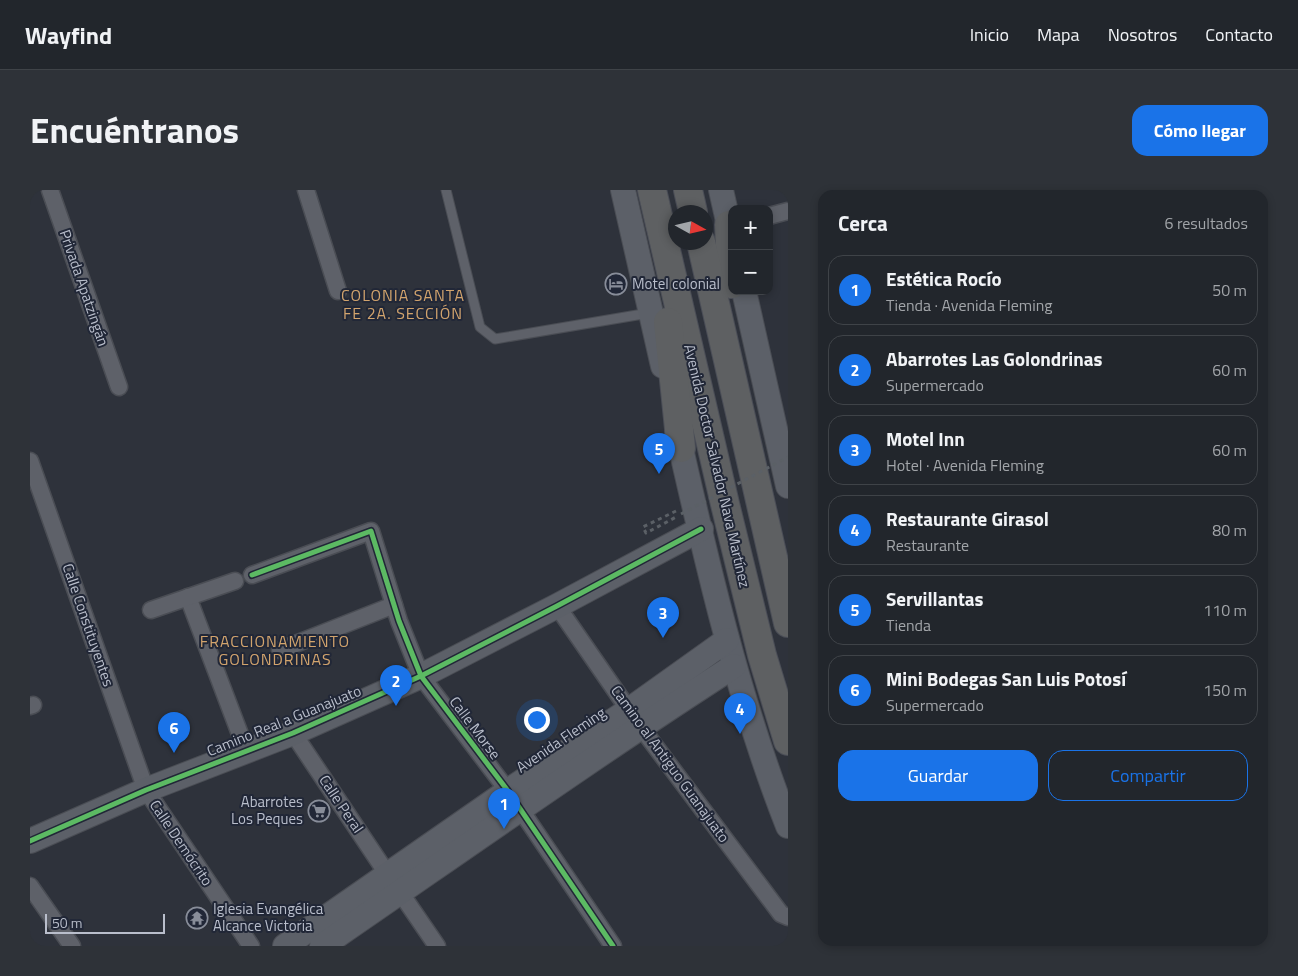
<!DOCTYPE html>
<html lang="es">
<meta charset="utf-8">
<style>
:root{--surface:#22262c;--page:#2e3238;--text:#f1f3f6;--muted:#a2a5a9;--line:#3f4348;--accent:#1a73e8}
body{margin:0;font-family:"Titillium Web",sans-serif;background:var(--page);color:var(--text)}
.controls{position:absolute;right:15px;top:15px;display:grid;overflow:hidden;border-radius:10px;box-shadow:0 2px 8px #0003}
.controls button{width:45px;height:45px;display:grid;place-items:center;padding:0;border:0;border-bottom:1px solid var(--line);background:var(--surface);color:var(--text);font:25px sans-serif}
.compass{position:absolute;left:638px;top:15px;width:45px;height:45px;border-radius:50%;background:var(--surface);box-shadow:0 2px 8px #0003;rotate:98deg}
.scale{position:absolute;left:15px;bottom:12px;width:120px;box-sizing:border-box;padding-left:5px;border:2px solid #b9becb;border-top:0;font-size:14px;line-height:18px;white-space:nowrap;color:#b9becb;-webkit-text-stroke:4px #212737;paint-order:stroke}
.you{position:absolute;left:506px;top:529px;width:18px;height:18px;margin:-12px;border:4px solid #fff;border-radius:50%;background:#1a73e8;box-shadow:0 0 0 8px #1a73e833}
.badge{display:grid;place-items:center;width:32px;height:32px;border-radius:50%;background:var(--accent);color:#fff;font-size:16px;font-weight:700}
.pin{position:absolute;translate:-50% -41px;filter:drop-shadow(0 1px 2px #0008)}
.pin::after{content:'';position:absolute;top:26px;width:18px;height:15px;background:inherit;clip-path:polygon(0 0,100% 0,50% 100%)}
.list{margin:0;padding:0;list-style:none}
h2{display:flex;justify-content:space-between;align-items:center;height:65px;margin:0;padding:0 20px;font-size:21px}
h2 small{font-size:16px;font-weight:400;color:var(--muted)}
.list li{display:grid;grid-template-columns:32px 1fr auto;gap:15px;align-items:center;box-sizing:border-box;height:70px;margin:0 10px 10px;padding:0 10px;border:1px solid var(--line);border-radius:15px}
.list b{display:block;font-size:19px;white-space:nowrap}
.list p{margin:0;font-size:16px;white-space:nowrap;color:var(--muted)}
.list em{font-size:16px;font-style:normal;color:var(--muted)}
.actions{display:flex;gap:10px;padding:15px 20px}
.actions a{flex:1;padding:11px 0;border:1px solid var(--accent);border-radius:15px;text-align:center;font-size:18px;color:var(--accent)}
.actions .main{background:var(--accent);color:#fff}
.map{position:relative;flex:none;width:758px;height:756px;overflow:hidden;border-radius:15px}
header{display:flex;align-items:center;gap:30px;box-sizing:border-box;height:70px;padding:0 25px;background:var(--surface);border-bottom:1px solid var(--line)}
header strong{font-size:24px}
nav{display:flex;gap:28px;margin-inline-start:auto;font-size:18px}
.intro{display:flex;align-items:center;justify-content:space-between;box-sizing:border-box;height:120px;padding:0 30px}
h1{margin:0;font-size:35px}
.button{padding:12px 22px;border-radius:15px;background:var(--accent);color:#fff;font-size:18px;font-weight:700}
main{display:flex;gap:30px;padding:0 30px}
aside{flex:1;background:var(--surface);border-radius:15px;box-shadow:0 2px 8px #0003}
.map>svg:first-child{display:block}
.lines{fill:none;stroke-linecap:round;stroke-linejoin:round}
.lane-casing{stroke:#4a4d54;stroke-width:11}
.street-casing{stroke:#4a4d54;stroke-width:19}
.secondary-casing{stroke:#4a4d54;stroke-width:26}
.highway-casing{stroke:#4b4e57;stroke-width:30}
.path{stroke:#5b6066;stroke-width:3;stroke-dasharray:4 4;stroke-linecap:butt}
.lane{stroke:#5e6169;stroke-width:9}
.street{stroke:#5e6169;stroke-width:16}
.secondary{stroke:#5c6068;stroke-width:24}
.highway{stroke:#5e6062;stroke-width:28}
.path-bridge{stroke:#5b6066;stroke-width:3;stroke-dasharray:4 4;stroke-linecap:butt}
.cycleway-casing{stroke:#212737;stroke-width:8}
.cycleway{stroke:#5cba63;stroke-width:5}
.labels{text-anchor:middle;stroke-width:4;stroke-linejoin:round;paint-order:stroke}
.poi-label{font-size:15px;fill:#b9becb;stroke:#212737;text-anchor:start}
.street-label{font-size:15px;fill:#b9becb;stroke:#212737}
.neighbourhood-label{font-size:16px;letter-spacing:1px;fill:#d2a46d;stroke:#212737}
</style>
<header>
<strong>Wayfind</strong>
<nav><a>Inicio</a><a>Mapa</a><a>Nosotros</a><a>Contacto</a></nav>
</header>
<div class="intro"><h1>Encuéntranos</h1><a class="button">Cómo llegar</a></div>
<main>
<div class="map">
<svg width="758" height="756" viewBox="0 0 758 756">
<rect width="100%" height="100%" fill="#2e323b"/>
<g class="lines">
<!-- lane casing -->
<g class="lane-casing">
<path id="lane" d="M416 0 450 137 465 149 619 123"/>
</g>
<!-- street casing -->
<g class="street-casing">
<g id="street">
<path d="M20 0 89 197"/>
<path d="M276 0 308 101"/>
<path d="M739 26 758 21"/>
<path d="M0 271 116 600 221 756"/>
<path d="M222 385 341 341 369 431 391 486 478 601 583 756"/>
<path d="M158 407 216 560"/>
<path d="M527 416 610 536 751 724 758 727"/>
<path d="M121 420 205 391"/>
<path d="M250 460 364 415"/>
<path d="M0 516 3 515"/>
<path d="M263 543 358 685"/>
<path d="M0 696 42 756"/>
<path d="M370 702 407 756"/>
</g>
</g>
<!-- secondary casing -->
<g class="secondary-casing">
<g id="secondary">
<path d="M593 0 633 176"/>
<path d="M691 0 702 49"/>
<path d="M714 101 758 296"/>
<path d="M647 241C677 374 708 509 758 636"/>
<path d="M0 651 116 600 263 543 391 486 527 416 671 339"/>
<path d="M255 756 478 601 599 520 697 450"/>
<path d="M292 756C429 662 564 566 704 476"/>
</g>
</g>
<!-- highway casing -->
<g class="highway-casing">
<g id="highway">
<path d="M622 0 695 314 732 465 758 551"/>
<path d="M658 0 663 22"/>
<path d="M699 35 702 94"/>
<path d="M671 52 758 433"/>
<path d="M638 132 651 258"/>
</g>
</g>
<!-- path -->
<path class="path" d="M646 321 613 337 616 343 648 326"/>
<!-- lane -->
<use href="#lane" class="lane"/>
<!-- street -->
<use href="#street" class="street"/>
<!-- secondary -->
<use href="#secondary" class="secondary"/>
<!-- highway -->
<use href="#highway" class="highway"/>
<!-- path-bridge -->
<path class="path-bridge" d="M651 324 758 267"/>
<!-- cycleway casing -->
<g class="cycleway-casing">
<g id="cycleway">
<path d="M222 385 341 341 369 431 391 486 478 601 583 756"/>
<path d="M0 651 116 600 263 543 391 486 527 416 671 339"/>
</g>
</g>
<!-- cycleway -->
<use href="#cycleway" class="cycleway"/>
</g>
<!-- icons -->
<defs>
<g id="hotel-ring" transform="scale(1.125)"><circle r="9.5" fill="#212737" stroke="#888d99" stroke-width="1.5"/><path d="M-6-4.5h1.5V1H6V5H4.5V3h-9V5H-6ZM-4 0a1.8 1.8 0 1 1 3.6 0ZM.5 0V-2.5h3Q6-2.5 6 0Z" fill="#888d99"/></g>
<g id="supermarket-ring" transform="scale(1.125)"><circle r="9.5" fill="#212737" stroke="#888d99" stroke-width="1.5"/><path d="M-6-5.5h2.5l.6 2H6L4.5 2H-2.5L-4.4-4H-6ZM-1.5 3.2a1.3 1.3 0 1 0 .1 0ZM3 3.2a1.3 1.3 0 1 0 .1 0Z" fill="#888d99"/></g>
<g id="temple-ring" transform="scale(1.125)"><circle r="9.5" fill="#212737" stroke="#888d99" stroke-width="1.5"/><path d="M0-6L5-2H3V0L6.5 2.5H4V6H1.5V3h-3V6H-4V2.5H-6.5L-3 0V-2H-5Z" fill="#888d99"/></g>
</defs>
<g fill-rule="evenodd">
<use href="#hotel-ring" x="586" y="94"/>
<use href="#supermarket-ring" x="289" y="621"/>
<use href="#temple-ring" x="167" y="728"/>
</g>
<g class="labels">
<!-- poi labels -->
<g class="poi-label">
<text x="602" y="99">Motel colonial</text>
<text x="273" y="617" text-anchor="end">Abarrotes<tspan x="273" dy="17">Los Peques</tspan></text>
<text x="183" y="724">Iglesia Evangélica<tspan x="183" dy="17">Alcance Victoria</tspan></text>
</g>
<!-- street labels -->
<g class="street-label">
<text transform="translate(54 98) rotate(71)" y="5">Privada Apatzingán</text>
<text transform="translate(687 276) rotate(77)" y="5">Avenida Doctor Salvador Nava Martínez</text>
<text transform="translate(58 435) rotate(71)" y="5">Calle Constituyentes</text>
<text transform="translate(254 531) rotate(-22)" y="5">Camino Real a Guanajuato</text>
<text transform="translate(445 538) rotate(53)" y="5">Calle Morse</text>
<text transform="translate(531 550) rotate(-34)" y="5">Avenida Fleming</text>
<text transform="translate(640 574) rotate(54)" y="5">Camino al Antiguo Guanajuato</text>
<text transform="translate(311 614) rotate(56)" y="5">Calle Peral</text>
<text transform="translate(151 653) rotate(56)" y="5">Calle Demócrito</text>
</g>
<!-- neighbourhood labels -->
<g class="neighbourhood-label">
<text x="373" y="111">COLONIA SANTA<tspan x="373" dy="18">FE 2A. SECCIÓN</tspan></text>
<text x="245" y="457">FRACCIONAMIENTO<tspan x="245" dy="18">GOLONDRINAS</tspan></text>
</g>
</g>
</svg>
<div class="controls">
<button>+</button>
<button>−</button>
</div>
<svg class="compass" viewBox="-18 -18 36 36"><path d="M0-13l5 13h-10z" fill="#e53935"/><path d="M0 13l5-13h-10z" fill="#a2a5a9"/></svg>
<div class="scale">50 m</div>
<div class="you"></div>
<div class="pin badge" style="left:474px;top:639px">1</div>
<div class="pin badge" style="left:366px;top:516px">2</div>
<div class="pin badge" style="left:633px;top:448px">3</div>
<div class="pin badge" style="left:710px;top:544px">4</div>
<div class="pin badge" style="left:629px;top:284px">5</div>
<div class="pin badge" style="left:144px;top:563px">6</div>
</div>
<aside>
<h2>Cerca<small>6 resultados</small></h2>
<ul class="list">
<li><span class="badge">1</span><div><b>Estética Rocío</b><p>Tienda · Avenida Fleming</p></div><em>50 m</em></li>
<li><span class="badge">2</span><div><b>Abarrotes Las Golondrinas</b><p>Supermercado</p></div><em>60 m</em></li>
<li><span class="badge">3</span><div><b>Motel Inn</b><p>Hotel · Avenida Fleming</p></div><em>60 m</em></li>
<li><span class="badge">4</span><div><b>Restaurante Girasol</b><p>Restaurante</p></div><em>80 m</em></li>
<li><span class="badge">5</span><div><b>Servillantas</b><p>Tienda</p></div><em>110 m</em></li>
<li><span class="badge">6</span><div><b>Mini Bodegas San Luis Potosí</b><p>Supermercado</p></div><em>150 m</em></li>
</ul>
<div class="actions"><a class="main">Guardar</a><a>Compartir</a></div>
</aside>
</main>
